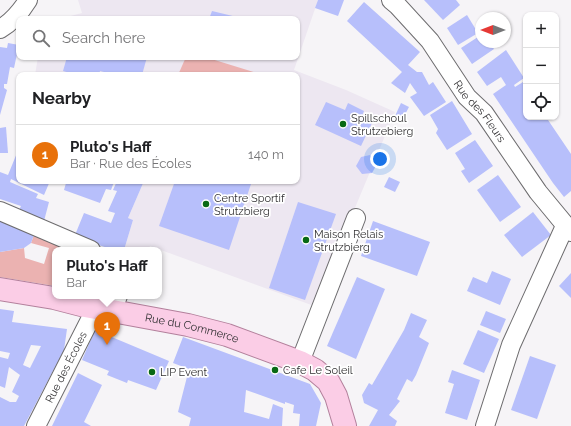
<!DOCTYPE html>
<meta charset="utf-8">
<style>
:root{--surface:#fff;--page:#f6f6f6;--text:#202124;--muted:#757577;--line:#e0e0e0;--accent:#d93025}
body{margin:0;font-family:Raleway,sans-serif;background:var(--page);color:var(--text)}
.controls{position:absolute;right:12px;top:12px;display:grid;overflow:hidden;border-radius:8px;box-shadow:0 1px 3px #0004}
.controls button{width:36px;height:36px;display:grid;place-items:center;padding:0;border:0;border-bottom:1px solid var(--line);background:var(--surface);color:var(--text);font:20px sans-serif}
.compass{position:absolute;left:475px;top:12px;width:36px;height:36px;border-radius:50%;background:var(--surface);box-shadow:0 1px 3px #0004;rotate:270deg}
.you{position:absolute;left:380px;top:159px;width:14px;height:14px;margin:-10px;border:3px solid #fff;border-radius:50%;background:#1a73e8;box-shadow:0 0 0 6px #1a73e833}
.badge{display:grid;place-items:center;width:26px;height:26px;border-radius:50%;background:var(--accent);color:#fff;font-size:13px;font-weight:700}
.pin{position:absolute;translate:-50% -33px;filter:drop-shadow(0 1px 2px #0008)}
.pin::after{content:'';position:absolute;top:21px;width:14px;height:12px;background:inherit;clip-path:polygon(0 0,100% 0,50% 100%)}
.popup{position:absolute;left:52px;top:247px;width:110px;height:52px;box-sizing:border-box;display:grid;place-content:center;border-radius:8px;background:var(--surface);filter:drop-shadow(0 1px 3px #0005);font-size:13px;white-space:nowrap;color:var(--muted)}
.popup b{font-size:15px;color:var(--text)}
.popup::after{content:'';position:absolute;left:50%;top:100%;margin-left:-8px;border:8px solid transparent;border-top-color:var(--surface)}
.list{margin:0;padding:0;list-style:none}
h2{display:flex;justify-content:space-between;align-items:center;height:52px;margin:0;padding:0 16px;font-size:17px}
h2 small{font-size:13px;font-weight:400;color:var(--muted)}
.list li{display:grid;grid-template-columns:26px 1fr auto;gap:12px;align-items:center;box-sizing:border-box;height:60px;padding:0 16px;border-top:1px solid var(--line)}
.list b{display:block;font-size:15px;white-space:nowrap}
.list p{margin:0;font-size:13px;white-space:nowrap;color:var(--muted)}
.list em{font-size:13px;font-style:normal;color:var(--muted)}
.icon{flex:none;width:22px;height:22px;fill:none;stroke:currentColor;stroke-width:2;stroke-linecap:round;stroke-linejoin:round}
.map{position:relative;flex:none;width:571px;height:426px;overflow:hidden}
.search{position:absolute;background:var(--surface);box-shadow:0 1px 3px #0004;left:16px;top:16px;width:284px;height:44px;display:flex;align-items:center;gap:10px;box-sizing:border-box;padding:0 14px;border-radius:8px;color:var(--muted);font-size:15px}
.panel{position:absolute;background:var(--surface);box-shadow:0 1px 3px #0004;left:16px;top:72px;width:284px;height:112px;border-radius:8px}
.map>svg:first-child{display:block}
.built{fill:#ede7f1}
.green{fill:#ebb2b1}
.building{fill:#b7bffb;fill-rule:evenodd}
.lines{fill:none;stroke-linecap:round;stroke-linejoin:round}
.minor-casing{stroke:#6d6c6e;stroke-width:20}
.major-casing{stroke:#b3809c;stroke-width:24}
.minor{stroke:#fff;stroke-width:18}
.major{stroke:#fbcde6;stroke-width:22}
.poi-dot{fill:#086914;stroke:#fff;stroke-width:1.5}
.labels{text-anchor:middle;stroke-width:3.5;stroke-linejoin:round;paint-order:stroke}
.street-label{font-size:11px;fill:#323133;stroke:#fff}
.poi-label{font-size:11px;fill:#323133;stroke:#fff;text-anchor:start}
</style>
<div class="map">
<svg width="571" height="426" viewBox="0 0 571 426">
<rect width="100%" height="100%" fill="#f6f4f7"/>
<!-- built -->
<path class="built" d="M78 0H318L294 70 346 90 395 112 314 306 150 246 148 250H124L133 220 128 218 144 181H297V75H35L38 57H297V19H59L82 13Z"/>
<!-- green -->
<g class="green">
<path d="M186 57H205L263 75H178Z"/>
<path d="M35 232 59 240 62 250H55V286L0 277V252L24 248 25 258 44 264 49 248 31 243Z"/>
</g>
<!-- building -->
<g class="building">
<path d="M318 0H344L338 16 315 8Z"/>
<path d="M424 0H456L460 5 443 20Z"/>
<path d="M364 2 420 52 408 65 417 72H422L429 85 433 82 446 102 424 116 410 97 417 93 410 83 405 93 391 83 402 72 347 21Z"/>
<path d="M212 11 241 18V19H209Z"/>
<path d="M467 15 478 33 458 45 447 28Z"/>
<path d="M481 35V42H489L494 49 472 64 461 48Z"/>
<path d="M8 43 19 45 14 68 10 67 7 84H4V88L7 90 0 115V47L7 48Z"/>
<path d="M506 50 524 78 514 85 515 87 523 82 526 87V117H546L571 154V191L564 197 553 183 493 94 506 85 501 77 487 86 477 72Z"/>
<path d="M67 57H147L142 75H116L100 71 99 75H77L63 71Z"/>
<path d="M452 101 472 134 447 150 436 133 438 129 430 115Z"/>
<path d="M326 102 345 110 348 103 364 111 361 118 372 123 361 146 315 125Z"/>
<path d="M401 103 409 107 402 120 395 116Z"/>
<path d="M6 127 8 153H0V128Z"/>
<path d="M475 140 493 166 469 183 461 171 465 169 455 153Z"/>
<path d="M19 148V181H50L44 195 11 179 10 182 38 194 36 198 49 202 44 221 19 210 21 206 0 199V172L8 175Z"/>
<path d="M370 155 377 164 372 173 362 174 356 166 361 157Z"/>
<path d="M498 175 521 207 500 222 477 190Z"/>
<path d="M389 177 400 182 395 192 384 187Z"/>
<path d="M62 181H112L114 182 111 190 106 189 100 203 64 190 66 183Z"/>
<path d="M117 181H144L128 218 133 220 124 250H114L86 241 75 235 84 213 111 223 115 213 108 211 117 191 113 190Z"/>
<path d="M175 181H252L229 250 159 226Z"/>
<path d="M298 202 336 214 305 300 269 288Z"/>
<path d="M533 212 551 235 522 257 504 235Z"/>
<path d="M0 219 35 232 31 243 24 248 0 252Z"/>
<path d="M373 221 430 242 417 276 361 256Z"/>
<path d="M492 271 511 279 500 305 467 291 473 277 487 283Z"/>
<path d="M571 273V298L559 286Z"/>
<path d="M357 277 385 289 356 359 327 346Z"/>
<path d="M0 309 14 311 12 322 67 329 64 350 24 426H0V397L10 402H16L19 396 12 392 20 375 9 367 5 388 0 386V357L8 359 10 353 0 351ZM31 345 41 346 30 368 23 365Z"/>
<path d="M486 311 506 319 500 333 480 325Z"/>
<path d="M411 313 427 320 419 337 429 343 416 375 412 382 407 379 397 399 400 401 389 415 397 421 395 426H369L378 410 364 403 362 395 369 383 372 385 386 361 404 330Z"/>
<path d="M95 330 169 361 156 390 128 380 127 383 107 375 109 371 82 360Z"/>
<path d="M478 330 499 339 484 373 463 364Z"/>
<path d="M183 337 310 384 321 403 316 426H299L300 414 293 413 294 405 285 402V404L246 390 244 412 269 419 273 404 283 408 282 426H189L191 418 178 412 189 369 173 363Z"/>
<path d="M530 356 556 365 537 419 511 410Z"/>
<path d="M452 370 480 380 467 420 445 413 454 384 448 382Z"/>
<path d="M78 373 102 385 84 422 91 426H52Z"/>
</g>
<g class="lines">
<!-- minor casing -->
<g class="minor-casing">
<g id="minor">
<path id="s1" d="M391 0 397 5 430 41 467 97 484 113 538 192 571 232"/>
<path d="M0 29C12 22 20 13 28 0"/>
<path d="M0 211 91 250"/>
<path d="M112 311 118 296"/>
<path d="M300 362 356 218"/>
<path id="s2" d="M36 426 96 308"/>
<path d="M485 426 511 345 565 226"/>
</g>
</g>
<!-- major casing -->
<g class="major-casing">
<g id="major">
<path id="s3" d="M0 289 54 298 85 306 188 325 227 335 300 362 315 370 328 381 336 396 345 426"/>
</g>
</g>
<!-- minor -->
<use href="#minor" class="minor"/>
<!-- major -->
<use href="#major" class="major"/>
</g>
<!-- markers -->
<g class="poi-dot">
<circle cx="343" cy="124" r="4"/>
<circle cx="206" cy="204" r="4"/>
<circle cx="306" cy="240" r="4"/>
<circle cx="275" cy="370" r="4"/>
<circle cx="152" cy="372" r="4"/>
</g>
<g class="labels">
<!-- street labels -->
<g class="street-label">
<text dy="4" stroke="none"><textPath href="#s1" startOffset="143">Rue des Fleurs</textPath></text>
<text dy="4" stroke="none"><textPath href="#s3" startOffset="196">Rue du Commerce</textPath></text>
<text dy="4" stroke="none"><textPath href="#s2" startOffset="66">Rue des Écoles</textPath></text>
</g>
<!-- poi labels -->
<g class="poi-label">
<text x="351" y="122">Spillschoul<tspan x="351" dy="13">Strutzebierg</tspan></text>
<text x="214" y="202">Centre Sportif<tspan x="214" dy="13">Strutzbierg</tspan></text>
<text x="314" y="238">Maison Relais<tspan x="314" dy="13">Strutzbierg</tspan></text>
<text x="283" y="374">Cafe Le Soleil</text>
<text x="160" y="376">LIP Event</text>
</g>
</g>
</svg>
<div class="controls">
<button>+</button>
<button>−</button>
<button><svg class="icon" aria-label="locate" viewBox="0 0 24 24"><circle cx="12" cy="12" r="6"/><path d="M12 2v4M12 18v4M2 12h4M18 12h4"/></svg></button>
</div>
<svg class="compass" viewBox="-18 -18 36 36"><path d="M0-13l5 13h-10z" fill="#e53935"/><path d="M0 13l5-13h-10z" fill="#757577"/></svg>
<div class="you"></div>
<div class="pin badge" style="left:107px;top:345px;background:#e8710a">1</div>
<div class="popup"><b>Pluto's Haff</b>Bar</div>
<div class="search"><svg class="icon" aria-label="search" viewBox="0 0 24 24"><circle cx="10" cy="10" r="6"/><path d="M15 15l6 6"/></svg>Search here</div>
<section class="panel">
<h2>Nearby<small></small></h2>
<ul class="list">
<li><span class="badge" style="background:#e8710a">1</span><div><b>Pluto's Haff</b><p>Bar · Rue des Écoles</p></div><em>140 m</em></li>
</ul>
</section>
</div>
